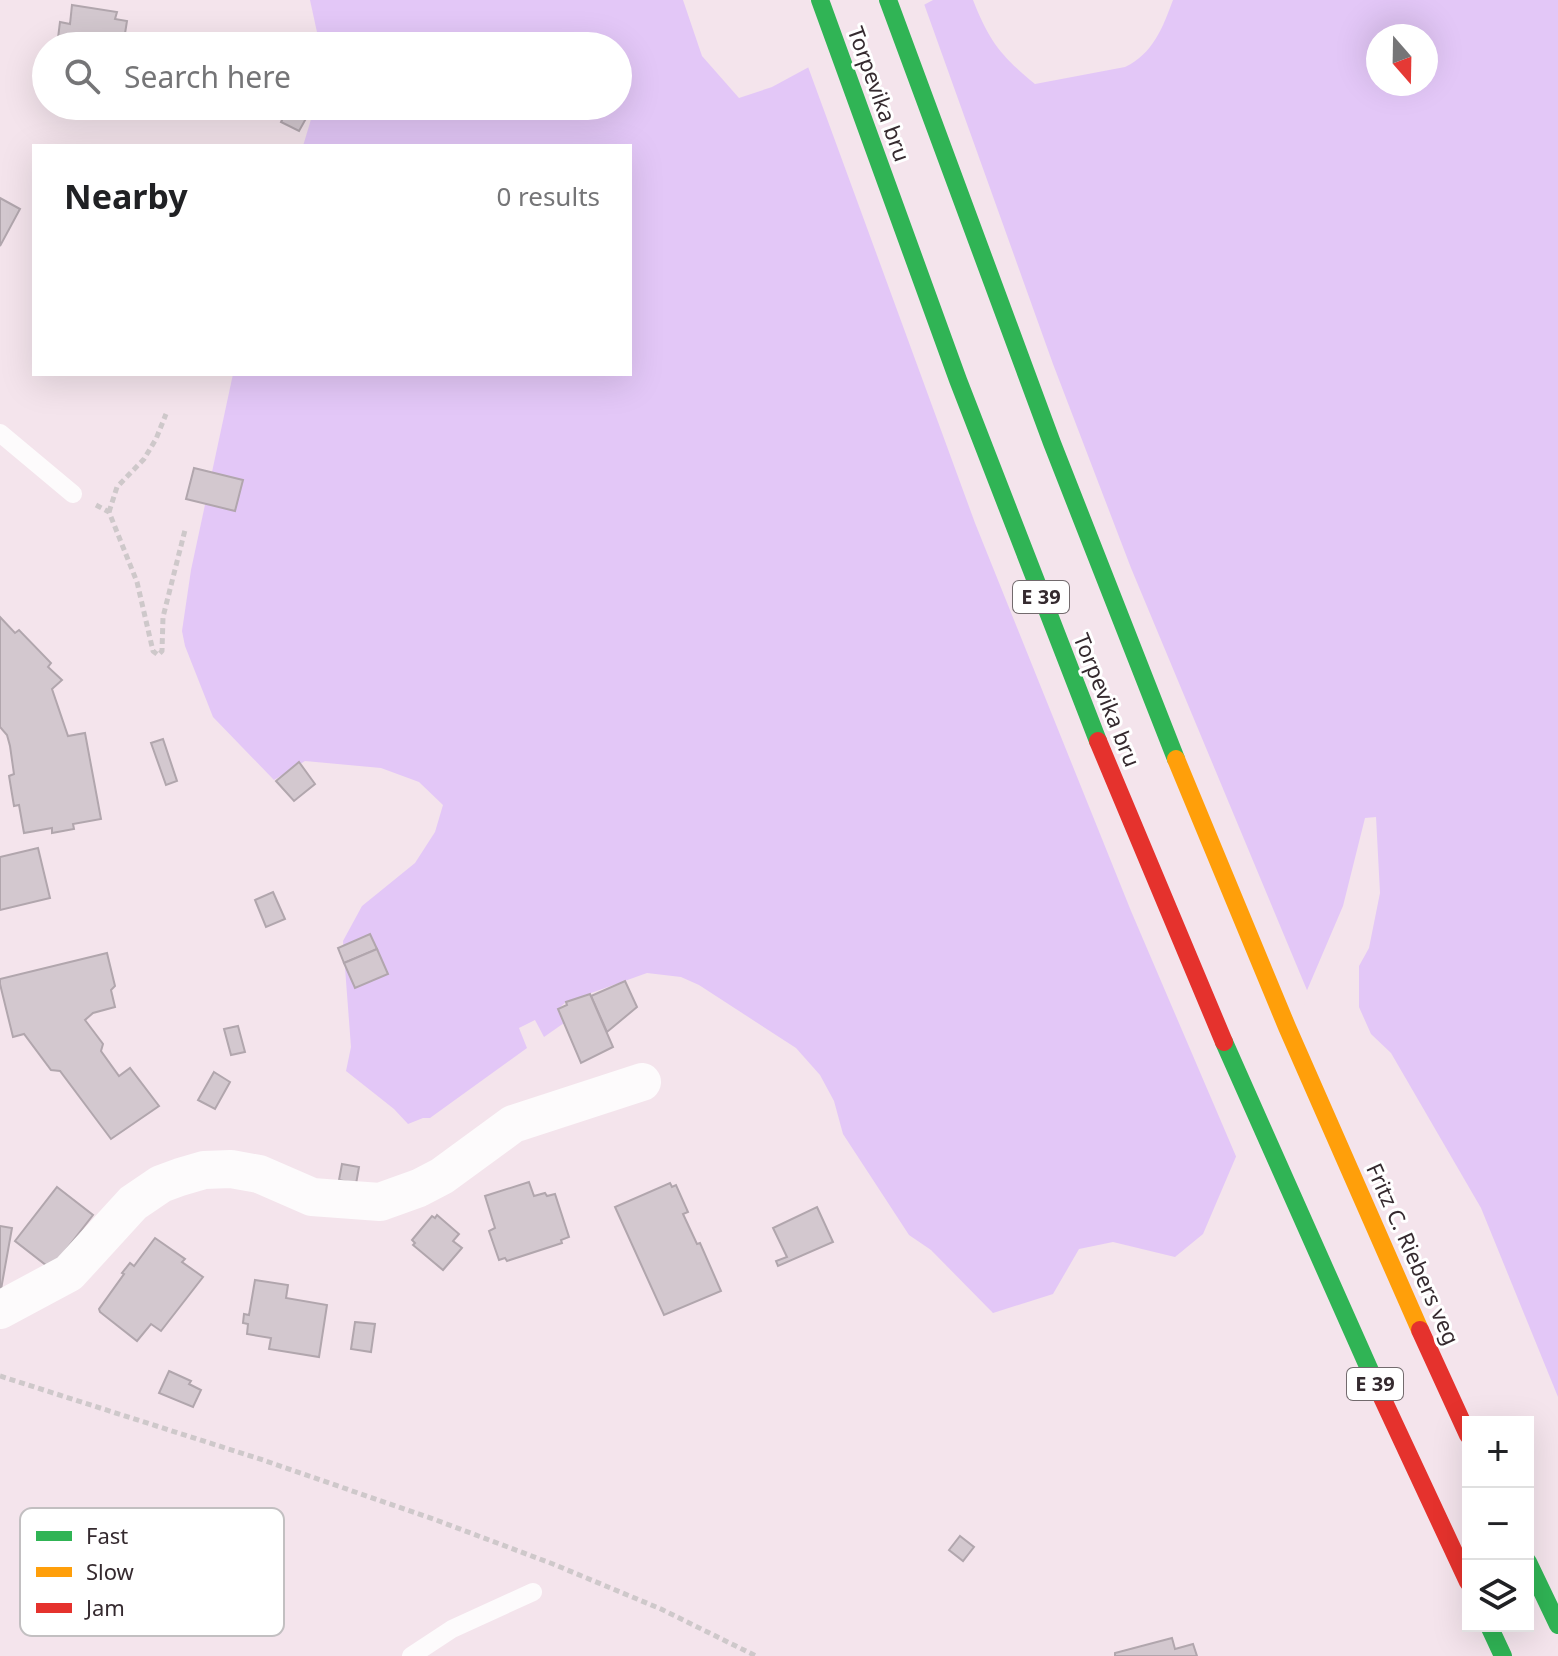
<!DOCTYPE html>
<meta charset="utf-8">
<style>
:root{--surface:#fff;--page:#f2f2f2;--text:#202124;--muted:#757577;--line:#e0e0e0}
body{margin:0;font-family:"Noto Sans",sans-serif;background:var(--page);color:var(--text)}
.controls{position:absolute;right:24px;bottom:24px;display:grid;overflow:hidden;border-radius:0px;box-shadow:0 8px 32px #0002}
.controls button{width:72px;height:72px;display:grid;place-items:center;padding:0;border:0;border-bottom:2px solid var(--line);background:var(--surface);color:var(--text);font:40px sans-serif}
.compass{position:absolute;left:1366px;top:24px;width:72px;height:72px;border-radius:50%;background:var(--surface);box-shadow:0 8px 32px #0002;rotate:160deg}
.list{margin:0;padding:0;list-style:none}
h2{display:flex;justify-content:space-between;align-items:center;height:104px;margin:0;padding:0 32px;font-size:34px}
h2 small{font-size:26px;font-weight:400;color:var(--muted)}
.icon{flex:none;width:44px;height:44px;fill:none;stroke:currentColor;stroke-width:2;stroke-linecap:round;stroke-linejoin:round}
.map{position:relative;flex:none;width:1558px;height:1656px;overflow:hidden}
.search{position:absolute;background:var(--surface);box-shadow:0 8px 32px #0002;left:32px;top:32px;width:600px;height:88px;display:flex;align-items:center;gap:20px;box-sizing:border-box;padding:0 28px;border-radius:44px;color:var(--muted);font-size:30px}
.panel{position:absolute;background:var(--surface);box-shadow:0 8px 32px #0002;left:32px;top:144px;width:600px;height:232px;border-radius:0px}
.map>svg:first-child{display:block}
.water{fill:#e3c7f7;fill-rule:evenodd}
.pier{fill:#f4e4ec}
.building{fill:#d3c8cf;stroke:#b1a6ad;stroke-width:2}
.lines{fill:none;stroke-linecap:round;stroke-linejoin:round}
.path{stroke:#cec8ca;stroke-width:5;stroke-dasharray:6 4;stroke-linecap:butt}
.lane{stroke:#fdfbfc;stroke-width:18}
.street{stroke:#fdfbfc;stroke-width:38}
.fast{stroke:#30b455;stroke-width:18}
.slow{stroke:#ff9f0a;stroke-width:18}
.jam{stroke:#e5322d;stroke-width:18}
.labels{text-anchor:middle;stroke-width:6;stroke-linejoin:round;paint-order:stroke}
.shield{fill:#fff;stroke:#726a6d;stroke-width:2}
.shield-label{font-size:20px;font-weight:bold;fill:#352a2f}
.street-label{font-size:22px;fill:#352a2f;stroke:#fff}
.key{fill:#fff;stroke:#c2bfc1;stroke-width:2}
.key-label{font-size:22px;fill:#352a2f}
</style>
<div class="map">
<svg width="1558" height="1656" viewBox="0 0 1558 1656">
<rect width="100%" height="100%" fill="#f4e4ec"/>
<!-- water -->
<path class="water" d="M310 0H683L702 56 739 98 772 87 933 0H973C989 41 1001 56 1035 84L1125 67C1153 54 1163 27 1173 0H1558V1397L1481 1208 1391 1053 1371 1034 1359 1007V966L1369 948 1380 893 1376 817 1365 818 1343 906 1203 1234 1175 1257 1113 1242 1079 1249 1053 1294 993 1313 931 1250 909 1235 843 1134 834 1101 820 1075 796 1048 699 985 681 977 647 973 566 1002 558 1009 564 1023 544 1037 535 1020 519 1028 527 1048 430 1118H423L408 1124 394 1109 346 1071 351 1047 343 941 362 906 415 863 435 832 443 805 419 782 381 768 305 761 274 780 213 717 185 646 182 631 191 570 233 374H630V146H303L315 106H618V46H320ZM1378 36H1426V84H1378Z"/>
<!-- pier -->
<path class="pier" d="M923 1 1053 364 1131 568 1309 995 1238 1161 1131 911 975 523 807 64Z"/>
<!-- building -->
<g class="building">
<path d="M72 5 117 12 115 19 127 21 123 46H57L60 22 70 24Z"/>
<path d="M289 106H313L299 131 281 122Z"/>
<path d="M0 198 20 209 0 246Z"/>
<path d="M194 468 243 480 235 511 186 499Z"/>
<path d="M0 617 15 633 19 630 51 663 48 667 62 680 52 689 68 736 85 733 101 819 73 824 74 829 52 833V828L24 833 19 805 14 806 9 776 14 774 10 746 7 735 0 727Z"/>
<path d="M163 739 177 781 166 785 151 743Z"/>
<path d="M299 762 315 784 294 801 276 781Z"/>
<path d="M38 848 50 898 0 910V857Z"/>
<path d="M273 892 285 919 266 927 255 900Z"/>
<path d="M370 934 377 949 344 963 338 948Z"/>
<path d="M377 949 388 974 355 988 344 963Z"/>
<path d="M107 953 115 986 111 990 115 1007 93 1013 85 1020 103 1044 101 1051 119 1076 130 1068 159 1106 111 1139 60 1071 51 1070 24 1034 13 1037 0 984V979Z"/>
<path d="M625 981 637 1007 607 1032 591 996Z"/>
<path d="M590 994 613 1047 581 1063 558 1009 567 1005 566 1002Z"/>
<path d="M238 1026 245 1052 231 1055 224 1029Z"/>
<path d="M214 1072 230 1082 215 1109 198 1100Z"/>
<path d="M342 1164 359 1167 356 1184 339 1180Z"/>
<path d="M529 1182 534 1196 545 1193 547 1196 555 1194 569 1237 561 1240 562 1243 507 1261 505 1258 499 1260 489 1231 495 1228 485 1196Z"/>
<path d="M670 1183 672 1187 676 1185 688 1212 683 1214 697 1244 700 1243 721 1291 664 1315 615 1207Z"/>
<path d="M57 1187 93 1215 51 1269 15 1241Z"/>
<path d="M817 1207 833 1242 778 1266 776 1261 787 1257 773 1228Z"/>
<path d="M437 1215 459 1234 453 1241 462 1248 443 1270 413 1245 415 1243 412 1240 432 1216 435 1218Z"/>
<path d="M0 1226 12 1228 0 1295Z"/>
<path d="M155 1238 185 1259 182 1262 203 1277 161 1331 151 1324 137 1341 100 1312 99 1309 124 1274 122 1273 130 1263 134 1266Z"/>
<path d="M255 1280 288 1285 286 1298 327 1305 319 1357 269 1349 271 1338 247 1334 248 1324 243 1323 244 1314 249 1315Z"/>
<path d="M355 1322 375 1324 371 1352 351 1349Z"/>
<path d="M169 1371 191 1381 189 1384 201 1390 193 1407 159 1393Z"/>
<path d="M960 1536 974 1547 963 1561 949 1550Z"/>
<path d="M1172 1638 1175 1649 1193 1644 1197 1656H1115V1653Z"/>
</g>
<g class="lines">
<!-- path -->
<g class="path">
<path d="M96 505 109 512 137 582 153 651 158 655 162 651 163 617 185 530"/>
<path d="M109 512 117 487 144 459 156 439 166 414"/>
<path d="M0 1376 263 1460 436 1520 553 1564 661 1609 756 1656"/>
</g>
<!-- lane -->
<g class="lane">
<path d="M0 433 73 494"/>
<path d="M411 1656 452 1629 533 1592"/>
</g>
<!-- street -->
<path class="street" d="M0 1310 69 1273 133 1203 161 1184 180 1177 204 1170 231 1169 259 1174 312 1197 380 1202 419 1188 442 1176 513 1124 642 1082"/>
<!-- fast -->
<g class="fast">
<path d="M820 0 958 380 1098 741"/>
<path d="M888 0 1052 443 1176 759"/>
<path d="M1224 1042 1379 1391"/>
<path d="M1528 1562 1558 1625"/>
<path d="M1489 1626 1503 1656"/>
</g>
<!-- slow -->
<path class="slow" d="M1176 759 1287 1027 1420 1330"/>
<!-- jam -->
<g class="jam">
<path d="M1098 741 1224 1042"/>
<path d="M1420 1330 1468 1435"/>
<path d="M1379 1391 1468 1582"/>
</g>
</g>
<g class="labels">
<!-- shield labels -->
<g class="shield">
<rect x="1013" y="581" width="56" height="32" rx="6"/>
<rect x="1347" y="1368" width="56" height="32" rx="6"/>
</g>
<g class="shield-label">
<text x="1041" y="604">E 39</text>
<text x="1375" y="1391">E 39</text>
</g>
<!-- street labels -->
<g class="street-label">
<text transform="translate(879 94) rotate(70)" y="8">Torpevika bru</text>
<text transform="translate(1107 700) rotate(68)" y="8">Torpevika bru</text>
<text transform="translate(1413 1254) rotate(66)" y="8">Fritz C. Riebers veg</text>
</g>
</g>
<!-- legend -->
<rect x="20" y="1508" width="264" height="128" rx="12" class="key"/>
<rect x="36" y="1531" width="36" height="10" fill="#30b455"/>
<rect x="36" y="1567" width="36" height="10" fill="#ff9f0a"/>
<rect x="36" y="1603" width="36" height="10" fill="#e5322d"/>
<g class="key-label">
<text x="86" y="1544">Fast</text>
<text x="86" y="1580">Slow</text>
<text x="86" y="1616">Jam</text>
</g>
</svg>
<div class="controls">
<button>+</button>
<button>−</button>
<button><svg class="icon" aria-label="layers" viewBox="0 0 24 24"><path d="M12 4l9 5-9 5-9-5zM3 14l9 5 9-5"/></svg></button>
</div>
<svg class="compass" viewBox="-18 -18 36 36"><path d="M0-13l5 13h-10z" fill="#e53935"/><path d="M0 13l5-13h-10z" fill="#757577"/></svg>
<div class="search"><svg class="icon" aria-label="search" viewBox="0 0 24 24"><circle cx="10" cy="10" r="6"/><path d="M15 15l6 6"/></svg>Search here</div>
<section class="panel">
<h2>Nearby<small>0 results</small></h2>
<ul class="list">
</ul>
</section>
</div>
